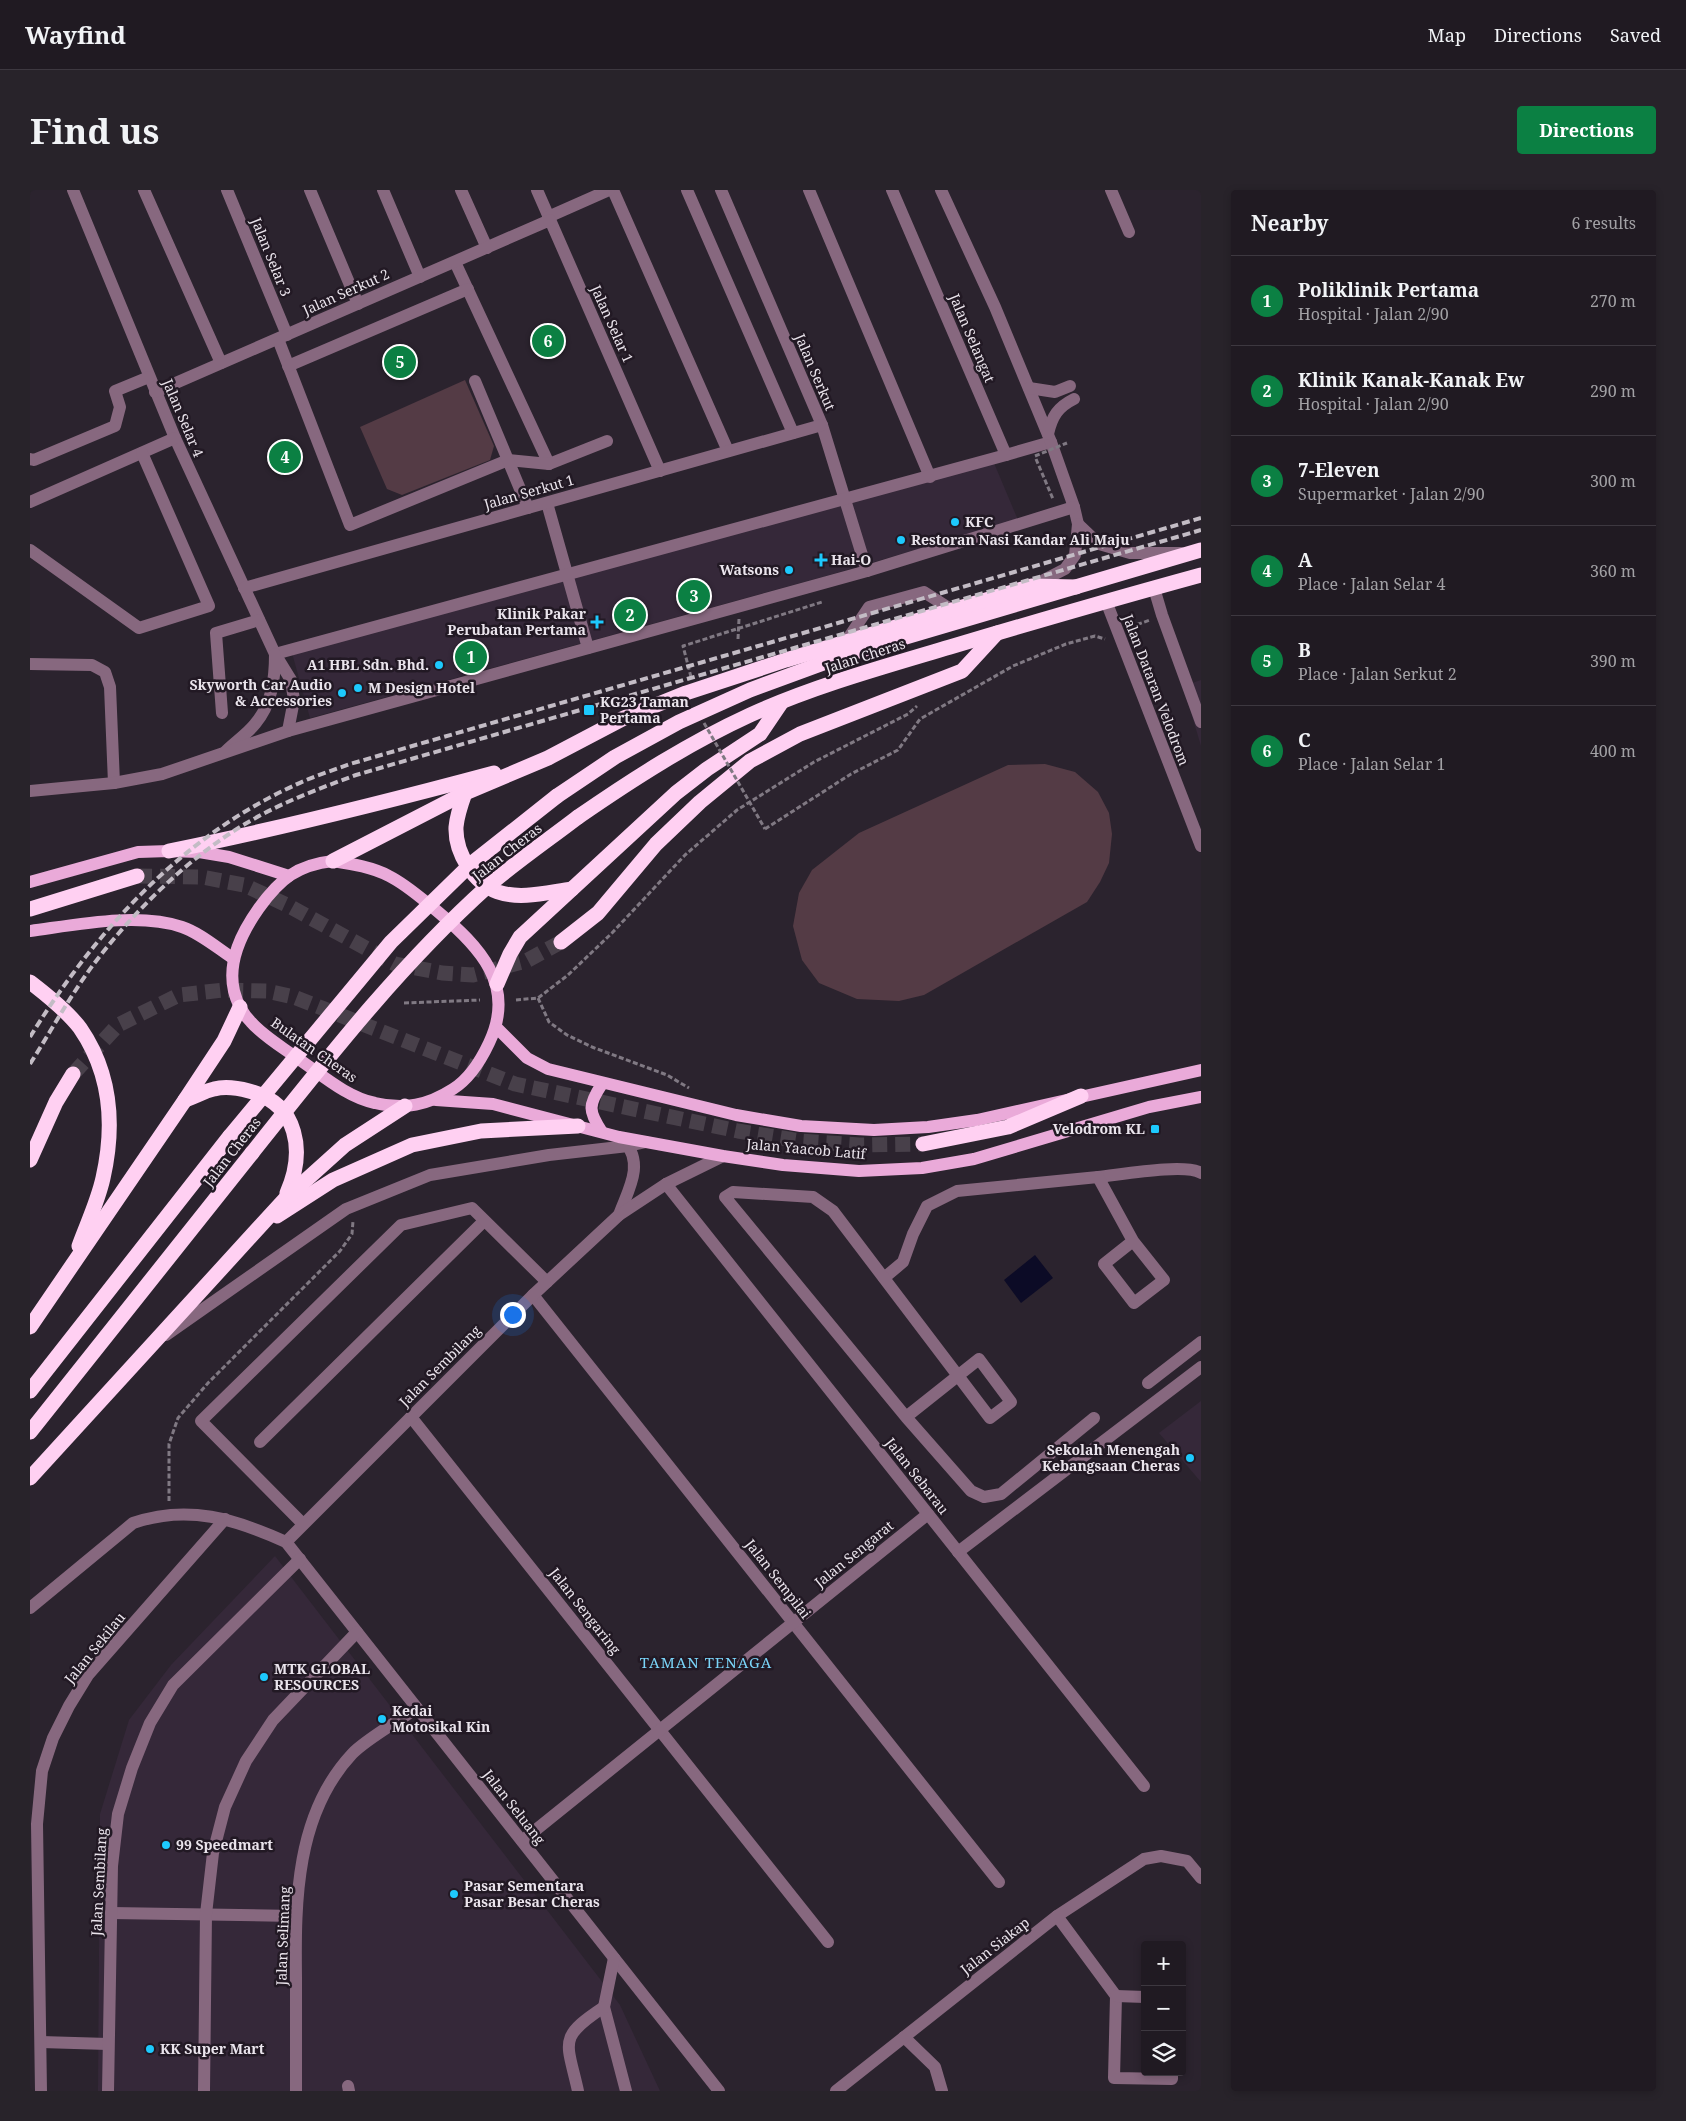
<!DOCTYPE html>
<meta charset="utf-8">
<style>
:root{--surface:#201a22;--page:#28232a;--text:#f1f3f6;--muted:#a2a1a5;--line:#3d3840;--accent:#0b8043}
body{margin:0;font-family:"Noto Serif",serif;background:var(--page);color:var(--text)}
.controls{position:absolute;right:15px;bottom:15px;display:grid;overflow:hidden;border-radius:5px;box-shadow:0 2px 8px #0003}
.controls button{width:45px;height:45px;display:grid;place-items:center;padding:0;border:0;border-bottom:1px solid var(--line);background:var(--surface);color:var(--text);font:25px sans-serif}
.you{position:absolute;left:482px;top:1124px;width:18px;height:18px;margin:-12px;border:4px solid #fff;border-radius:50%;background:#1a73e8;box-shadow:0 0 0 8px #1a73e833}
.badge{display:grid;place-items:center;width:32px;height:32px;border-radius:50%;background:var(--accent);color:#fff;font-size:16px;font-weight:700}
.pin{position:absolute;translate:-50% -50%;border:2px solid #fff;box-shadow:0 1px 5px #0006}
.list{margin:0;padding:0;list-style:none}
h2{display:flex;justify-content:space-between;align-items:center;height:65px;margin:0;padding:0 20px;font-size:21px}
h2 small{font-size:16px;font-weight:400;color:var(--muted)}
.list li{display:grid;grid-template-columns:32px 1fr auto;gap:15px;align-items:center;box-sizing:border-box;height:90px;padding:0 20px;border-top:1px solid var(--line)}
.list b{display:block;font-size:19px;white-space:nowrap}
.list p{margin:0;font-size:16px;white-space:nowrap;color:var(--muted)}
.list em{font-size:16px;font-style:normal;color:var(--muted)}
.icon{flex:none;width:28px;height:28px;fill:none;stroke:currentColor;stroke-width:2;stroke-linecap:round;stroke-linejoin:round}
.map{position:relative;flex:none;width:1171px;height:1901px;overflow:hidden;border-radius:5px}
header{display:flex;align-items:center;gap:30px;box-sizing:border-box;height:70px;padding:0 25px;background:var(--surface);border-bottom:1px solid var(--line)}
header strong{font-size:24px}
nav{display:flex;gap:28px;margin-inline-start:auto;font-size:18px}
.intro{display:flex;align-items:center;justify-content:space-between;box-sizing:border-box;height:120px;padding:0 30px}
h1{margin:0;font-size:35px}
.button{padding:12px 22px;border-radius:5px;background:var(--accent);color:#fff;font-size:18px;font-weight:700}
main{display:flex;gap:30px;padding:0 30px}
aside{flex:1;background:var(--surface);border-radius:5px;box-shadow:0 2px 8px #0003}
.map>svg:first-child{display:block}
.built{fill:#352839}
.green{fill:#543b45}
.water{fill:#0c0b26}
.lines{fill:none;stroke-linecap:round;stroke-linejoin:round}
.highway-tunnel{stroke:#48404a;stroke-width:15;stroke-dasharray:15 8;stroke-linecap:butt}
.path{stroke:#807983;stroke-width:3;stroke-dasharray:5 2.5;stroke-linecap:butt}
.minor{stroke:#87687f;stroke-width:12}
.major{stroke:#eaaad9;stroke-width:12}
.highway{stroke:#ffd0f2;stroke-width:15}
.rail{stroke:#c3bcc5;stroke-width:4;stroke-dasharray:8 4;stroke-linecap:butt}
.path-bridge{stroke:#807983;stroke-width:3;stroke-dasharray:5 2.5;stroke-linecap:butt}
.highway-bridge{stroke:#ffd0f2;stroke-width:15}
.poi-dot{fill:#1dc9fd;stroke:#221924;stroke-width:2}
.labels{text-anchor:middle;stroke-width:5;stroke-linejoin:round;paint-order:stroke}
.street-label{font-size:14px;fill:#eae4ec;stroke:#221924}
.poi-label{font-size:14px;font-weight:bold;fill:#eae4ec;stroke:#221924;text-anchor:start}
.neighbourhood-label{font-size:15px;letter-spacing:1px;fill:#7bd5f9;stroke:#221924}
</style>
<header>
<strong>Wayfind</strong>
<nav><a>Map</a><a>Directions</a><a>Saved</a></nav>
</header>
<div class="intro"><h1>Find us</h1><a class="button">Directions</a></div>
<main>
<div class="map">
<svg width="1171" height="1901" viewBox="0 0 1171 1901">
<rect width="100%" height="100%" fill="#2b232e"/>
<!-- built -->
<g class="built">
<path d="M964 273 988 330 803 384 280 528 262 463Z"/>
<path d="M1171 490V556L1153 496Z"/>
<path d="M1171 1211V1292L1129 1243Z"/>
<path d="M245 1366 590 1815 630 1901H68L70 1624 99 1530 141 1475Z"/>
</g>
<!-- green -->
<g class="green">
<path d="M435 190 464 256 460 270 372 305 357 299 330 237Z"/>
<path d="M1015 574 1045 582 1068 602 1079 623 1082 644 1079 673 1070 692 1057 712 894 805 869 811 827 809 789 793 772 770 763 736 769 703 782 680 829 643 978 575Z"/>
</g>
<!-- water -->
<path class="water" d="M1005 1065 1023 1088 991 1113 974 1090Z"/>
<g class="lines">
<!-- highway-tunnel -->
<g class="highway-tunnel">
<path d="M107 686 172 687 214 695 257 715 365 774 412 783 443 785 496 771 531 752"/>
<path d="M43 884 88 835 149 805 194 800 237 801 264 807 485 894 708 941 771 951 829 955 893 954"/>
</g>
<!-- path -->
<g class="path">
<path d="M1006 269 1023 309"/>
<path d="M1100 437 1120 430"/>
<path d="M708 449 709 429"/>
<path d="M661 487 653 456 792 412"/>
<path d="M735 639 821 584 868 560 890 529 983 476 1036 454 1065 446 1075 449"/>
<path d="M508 808 519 832 537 845 562 857 637 885 659 898"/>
<path d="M486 810 508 808 538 785 582 743 655 665 707 620 784 572 878 524 887 516"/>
<path d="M374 813 450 810"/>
<path d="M139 1311V1254L148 1228 178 1193 310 1061 322 1044 323 1031"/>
</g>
<!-- minor -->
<g class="minor">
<path d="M43 0 145 248 245 464 261 490 264 510 258 541"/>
<path d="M114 0 191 173"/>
<path d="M197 0 257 145"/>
<path d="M280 0 328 114"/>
<path d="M353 0 390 87"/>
<path d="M431 0 457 58"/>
<path d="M507 0 630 281"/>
<path d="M583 0 698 261"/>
<path d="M657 0 763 243"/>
<path d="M691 0 792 235 837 381"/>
<path d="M779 0 900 287"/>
<path d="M862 0 976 265 1021 252"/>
<path d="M911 0 965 117 1021 252 1044 317 1048 334 1045 365 1035 379 1002 396"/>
<path d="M1081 0 1099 42"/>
<path d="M518 27 579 0"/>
<path d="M425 72 519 274"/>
<path d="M248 149 320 335 478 270 519 274 577 251"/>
<path d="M258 176 438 99"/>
<path d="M445 191 498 318"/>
<path d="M999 198 1025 202 1040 196"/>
<path d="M125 202 520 30"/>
<path d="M1018 244C1022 226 1028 217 1044 209"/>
<path d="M0 269 4 270 85 236 90 217 85 201 119 187"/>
<path d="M0 312 145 248"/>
<path d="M517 313 558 458"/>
<path d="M1048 334 1069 354 1100 363H1151"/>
<path d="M0 360 109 438 179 416 112 263"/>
<path d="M214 398 792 235"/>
<path d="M1124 398 1132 425 1171 532"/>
<path d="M1076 411 1171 656"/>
<path d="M815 453 839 417 894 402 922 420"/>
<path d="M245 464 976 265"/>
<path d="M0 474 62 475 75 482 80 497 84 593"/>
<path d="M192 523 186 443 229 430"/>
<path d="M196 561C205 552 217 544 225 534 242 514 245 489 245 464"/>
<path d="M0 601 84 593 132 584 258 541 837 381 1044 317"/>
<path d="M1068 987C1089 985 1155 973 1171 983"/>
<path d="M636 994 1114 1596"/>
<path d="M589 1025C598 1000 615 974 594 951"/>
<path d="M854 1088 873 1072 883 1044 897 1016 927 1001 1068 987 1103 1051 1134 1090 1104 1113 1074 1074 1103 1051"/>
<path d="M503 1105 969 1692"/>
<path d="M136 1145 316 1019 400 985 519 965 598 956 616 952"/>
<path d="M1118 1193 1171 1152"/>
<path d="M381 1227 798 1752"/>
<path d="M876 1227 949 1169 981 1212 960 1228 803 1021 783 1007 703 1002 695 1007 876 1227 941 1301 954 1307 971 1304 1064 1228"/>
<path d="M230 1252 454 1031"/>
<path d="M273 1334 171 1231 371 1035 442 1018 517 1092"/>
<path d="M256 1352 503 1105 589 1025 636 994 693 966"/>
<path d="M928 1362 1171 1177"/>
<path d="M0 1418 103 1333C158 1314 205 1329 256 1352L689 1901"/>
<path d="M492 1651 898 1324"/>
<path d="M81 1723 265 1726"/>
<path d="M1027 1726 1086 1806 1084 1888 1142 1889V1882"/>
<path d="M584 1768 574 1817 596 1901"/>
<path d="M1086 1806 1115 1807"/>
<path d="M874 1847 905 1877 912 1901"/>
<path d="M11 1852 78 1854"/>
<path d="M318 1896 319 1901"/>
<path d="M11 1901 7 1634 12 1581 23 1548 39 1516 58 1485 195 1329"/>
<path d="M78 1901 82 1676 88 1624 102 1578 120 1533 143 1495 270 1369"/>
<path d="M174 1901 176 1724 183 1663 195 1617 216 1571 243 1530 327 1442"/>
<path d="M266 1901C266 1863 266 1825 266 1787 265 1710 266 1624 322 1564 336 1549 369 1531 387 1518"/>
<path d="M548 1901C537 1851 527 1848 574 1817"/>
<path d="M806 1901 1027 1726 1114 1669 1131 1666 1157 1671 1171 1688"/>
</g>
<!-- major -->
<g class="major">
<path d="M303 671C322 674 342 677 359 686 377 695 392 709 407 721 449 756 487 795 459 853 451 870 439 889 423 899 398 915 375 920 345 913 316 907 291 884 267 868 252 857 233 846 221 832 213 824 207 813 204 801 197 771 212 742 229 718 250 689 267 675 303 671Z"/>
<path d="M0 692 108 662 139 661 169 662 199 667 259 686"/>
<path d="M0 741C45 735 108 722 152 737 170 743 187 758 204 769"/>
<path d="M467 838 497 868 518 879 706 925 771 936 844 940 898 937 947 930 1171 880"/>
<path d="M406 910 463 914 589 947 693 966 753 975 829 981 892 978 944 969 1119 917 1171 907"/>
<path d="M572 942C558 921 558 915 572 894"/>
</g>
<!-- highway -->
<g class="highway">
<path d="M435 603C431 614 427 625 426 637 425 663 444 693 468 702 491 710 519 702 542 699"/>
<path d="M527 606 585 567 649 532 720 500 818 464 1171 360"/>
<path d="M548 627C603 589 659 553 720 525 784 496 853 477 920 457 1004 432 1087 408 1171 385"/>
<path d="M139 661C248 639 356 612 464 583"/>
<path d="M303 671 435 603 518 568 594 528 656 503 756 470 1002 396 1046 397"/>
<path d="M0 719 107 686"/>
<path d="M531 752 568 723 626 654 670 612 720 571 770 544 932 481 967 443"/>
<path d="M0 792C17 805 37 821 50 838 81 883 85 935 73 988 68 1011 57 1034 49 1056"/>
<path d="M467 794 480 764 490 747 646 603 677 579 730 544 751 513"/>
<path d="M155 910C165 907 174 901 184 899 195 896 208 898 219 901 269 914 275 962 257 1003"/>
<path d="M893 954 978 937 1051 906"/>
<path d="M0 970 26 912 43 884"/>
<path d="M247 1026 303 990 382 955 451 941 548 936"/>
<path d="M0 1137 155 910 194 851 210 817"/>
<path d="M0 1201 200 946"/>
<path d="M0 1242 222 963"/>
<path d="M0 1288 255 1009 315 955 375 916"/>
</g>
<!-- rail -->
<g class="rail">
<path d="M0 847C64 743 150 648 263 596 281 587 301 581 320 574L1171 328"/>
<path d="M0 874C21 841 40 806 63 775 103 722 158 668 215 634 250 613 288 599 326 585L1171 340"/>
</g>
<!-- path-bridge -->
<g class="path-bridge">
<path d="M1005 266 1037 253"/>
<path d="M674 533 735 639"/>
</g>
<!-- highway-bridge -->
<g class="highway-bridge">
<path d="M200 946 361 752 441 674 527 606"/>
<path d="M222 963C296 870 369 776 458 696 486 672 518 650 548 627"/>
</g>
</g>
<!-- markers -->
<g class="poi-dot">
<circle cx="925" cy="332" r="5"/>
<circle cx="871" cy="350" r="5"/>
<path d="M788.5 362.5h5v5h5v5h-5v5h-5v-5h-5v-5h5z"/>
<circle cx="759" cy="380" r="5"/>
<path d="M564.5 424.5h5v5h5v5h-5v5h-5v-5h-5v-5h5z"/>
<circle cx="409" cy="475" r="5"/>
<circle cx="328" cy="498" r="5"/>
<circle cx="312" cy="503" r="5"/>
<rect x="553" y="514" width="12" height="12" rx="2.5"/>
<rect x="1120" y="934" width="10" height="10" rx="2.5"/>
<circle cx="1160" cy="1268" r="5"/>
<circle cx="234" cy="1487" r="5"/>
<circle cx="352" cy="1529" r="5"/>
<circle cx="136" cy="1655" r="5"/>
<circle cx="424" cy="1704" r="5"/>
<circle cx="120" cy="1859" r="5"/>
</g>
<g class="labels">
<!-- street labels -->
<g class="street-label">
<text transform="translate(241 67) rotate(68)" y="5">Jalan Selar 3</text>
<text transform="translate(316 102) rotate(-24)" y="5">Jalan Serkut 2</text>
<text transform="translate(582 134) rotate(66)" y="5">Jalan Selar 1</text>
<text transform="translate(942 148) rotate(67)" y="5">Jalan Selangat</text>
<text transform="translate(785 182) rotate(67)" y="5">Jalan Serkut</text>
<text transform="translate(153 228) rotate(67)" y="5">Jalan Selar 4</text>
<text transform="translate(499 302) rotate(-16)" y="5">Jalan Serkut 1</text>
<text transform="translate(835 466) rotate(-18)" y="5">Jalan Cheras</text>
<text transform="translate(1126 500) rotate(69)" y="5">Jalan Dataran Velodrom</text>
<text transform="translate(477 662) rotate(-38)" y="5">Jalan Cheras</text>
<text transform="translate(284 860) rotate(35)" y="5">Bulatan Cheras</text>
<text transform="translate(776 959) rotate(5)" y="5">Jalan Yaacob Latif</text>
<text transform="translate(202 962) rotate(-52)" y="5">Jalan Cheras</text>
<text transform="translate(410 1176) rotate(-45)" y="5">Jalan Sembilang</text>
<text transform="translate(887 1286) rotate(52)" y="5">Jalan Sebarau</text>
<text transform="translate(824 1364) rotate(-39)" y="5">Jalan Sengarat</text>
<text transform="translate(748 1389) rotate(52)" y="5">Jalan Sempilai</text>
<text transform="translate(555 1421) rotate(52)" y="5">Jalan Sengaring</text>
<text transform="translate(65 1458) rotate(-51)" y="5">Jalan Sekilau</text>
<text transform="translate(484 1617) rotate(52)" y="5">Jalan Seluang</text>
<text transform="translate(69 1692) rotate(-87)" y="5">Jalan Sembilang</text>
<text transform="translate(253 1746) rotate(-88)" y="5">Jalan Selimang</text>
<text transform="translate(965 1756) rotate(-38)" y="5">Jalan Siakap</text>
</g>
<!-- poi labels -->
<g class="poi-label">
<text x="935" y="337">KFC</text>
<text x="881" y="355">Restoran Nasi Kandar Ali Maju</text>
<text x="801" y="375">Hai-O</text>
<text x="749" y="385" text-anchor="end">Watsons</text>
<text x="556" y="429" text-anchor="end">Klinik Pakar<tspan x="556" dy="16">Perubatan Pertama</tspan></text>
<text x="399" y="480" text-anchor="end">A1 HBL Sdn. Bhd.</text>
<text x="302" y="500" text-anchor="end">Skyworth Car Audio<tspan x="302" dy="16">&amp; Accessories</tspan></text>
<text x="338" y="503">M Design Hotel</text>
<text x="570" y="517">KG23 Taman<tspan x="570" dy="16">Pertama</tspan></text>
<text x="1115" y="944" text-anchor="end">Velodrom KL</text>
<text x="1150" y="1265" text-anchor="end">Sekolah Menengah<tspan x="1150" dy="16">Kebangsaan Cheras</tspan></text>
<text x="244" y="1484">MTK GLOBAL<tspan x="244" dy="16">RESOURCES</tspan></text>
<text x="362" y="1526">Kedai<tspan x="362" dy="16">Motosikal Kin</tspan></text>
<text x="146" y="1660">99 Speedmart</text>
<text x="434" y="1701">Pasar Sementara<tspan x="434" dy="16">Pasar Besar Cheras</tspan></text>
<text x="130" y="1864">KK Super Mart</text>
</g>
<!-- neighbourhood labels -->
<g class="neighbourhood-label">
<text x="676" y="1478">TAMAN TENAGA</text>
</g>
</g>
</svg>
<div class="controls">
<button>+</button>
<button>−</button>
<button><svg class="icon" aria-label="layers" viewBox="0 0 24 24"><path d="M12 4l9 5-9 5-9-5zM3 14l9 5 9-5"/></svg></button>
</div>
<div class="you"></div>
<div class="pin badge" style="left:441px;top:467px">1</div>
<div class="pin badge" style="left:600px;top:425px">2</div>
<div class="pin badge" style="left:664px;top:406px">3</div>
<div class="pin badge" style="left:255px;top:267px">4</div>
<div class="pin badge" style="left:370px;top:172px">5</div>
<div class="pin badge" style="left:518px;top:151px">6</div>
</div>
<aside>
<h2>Nearby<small>6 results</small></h2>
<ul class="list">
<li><span class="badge">1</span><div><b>Poliklinik Pertama</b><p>Hospital · Jalan 2/90</p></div><em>270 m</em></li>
<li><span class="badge">2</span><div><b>Klinik Kanak-Kanak Ew</b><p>Hospital · Jalan 2/90</p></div><em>290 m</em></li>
<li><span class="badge">3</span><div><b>7-Eleven</b><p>Supermarket · Jalan 2/90</p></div><em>300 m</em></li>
<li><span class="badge">4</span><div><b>A</b><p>Place · Jalan Selar 4</p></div><em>360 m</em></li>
<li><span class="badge">5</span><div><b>B</b><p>Place · Jalan Serkut 2</p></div><em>390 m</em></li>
<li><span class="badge">6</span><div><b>C</b><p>Place · Jalan Selar 1</p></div><em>400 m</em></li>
</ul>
</aside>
</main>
